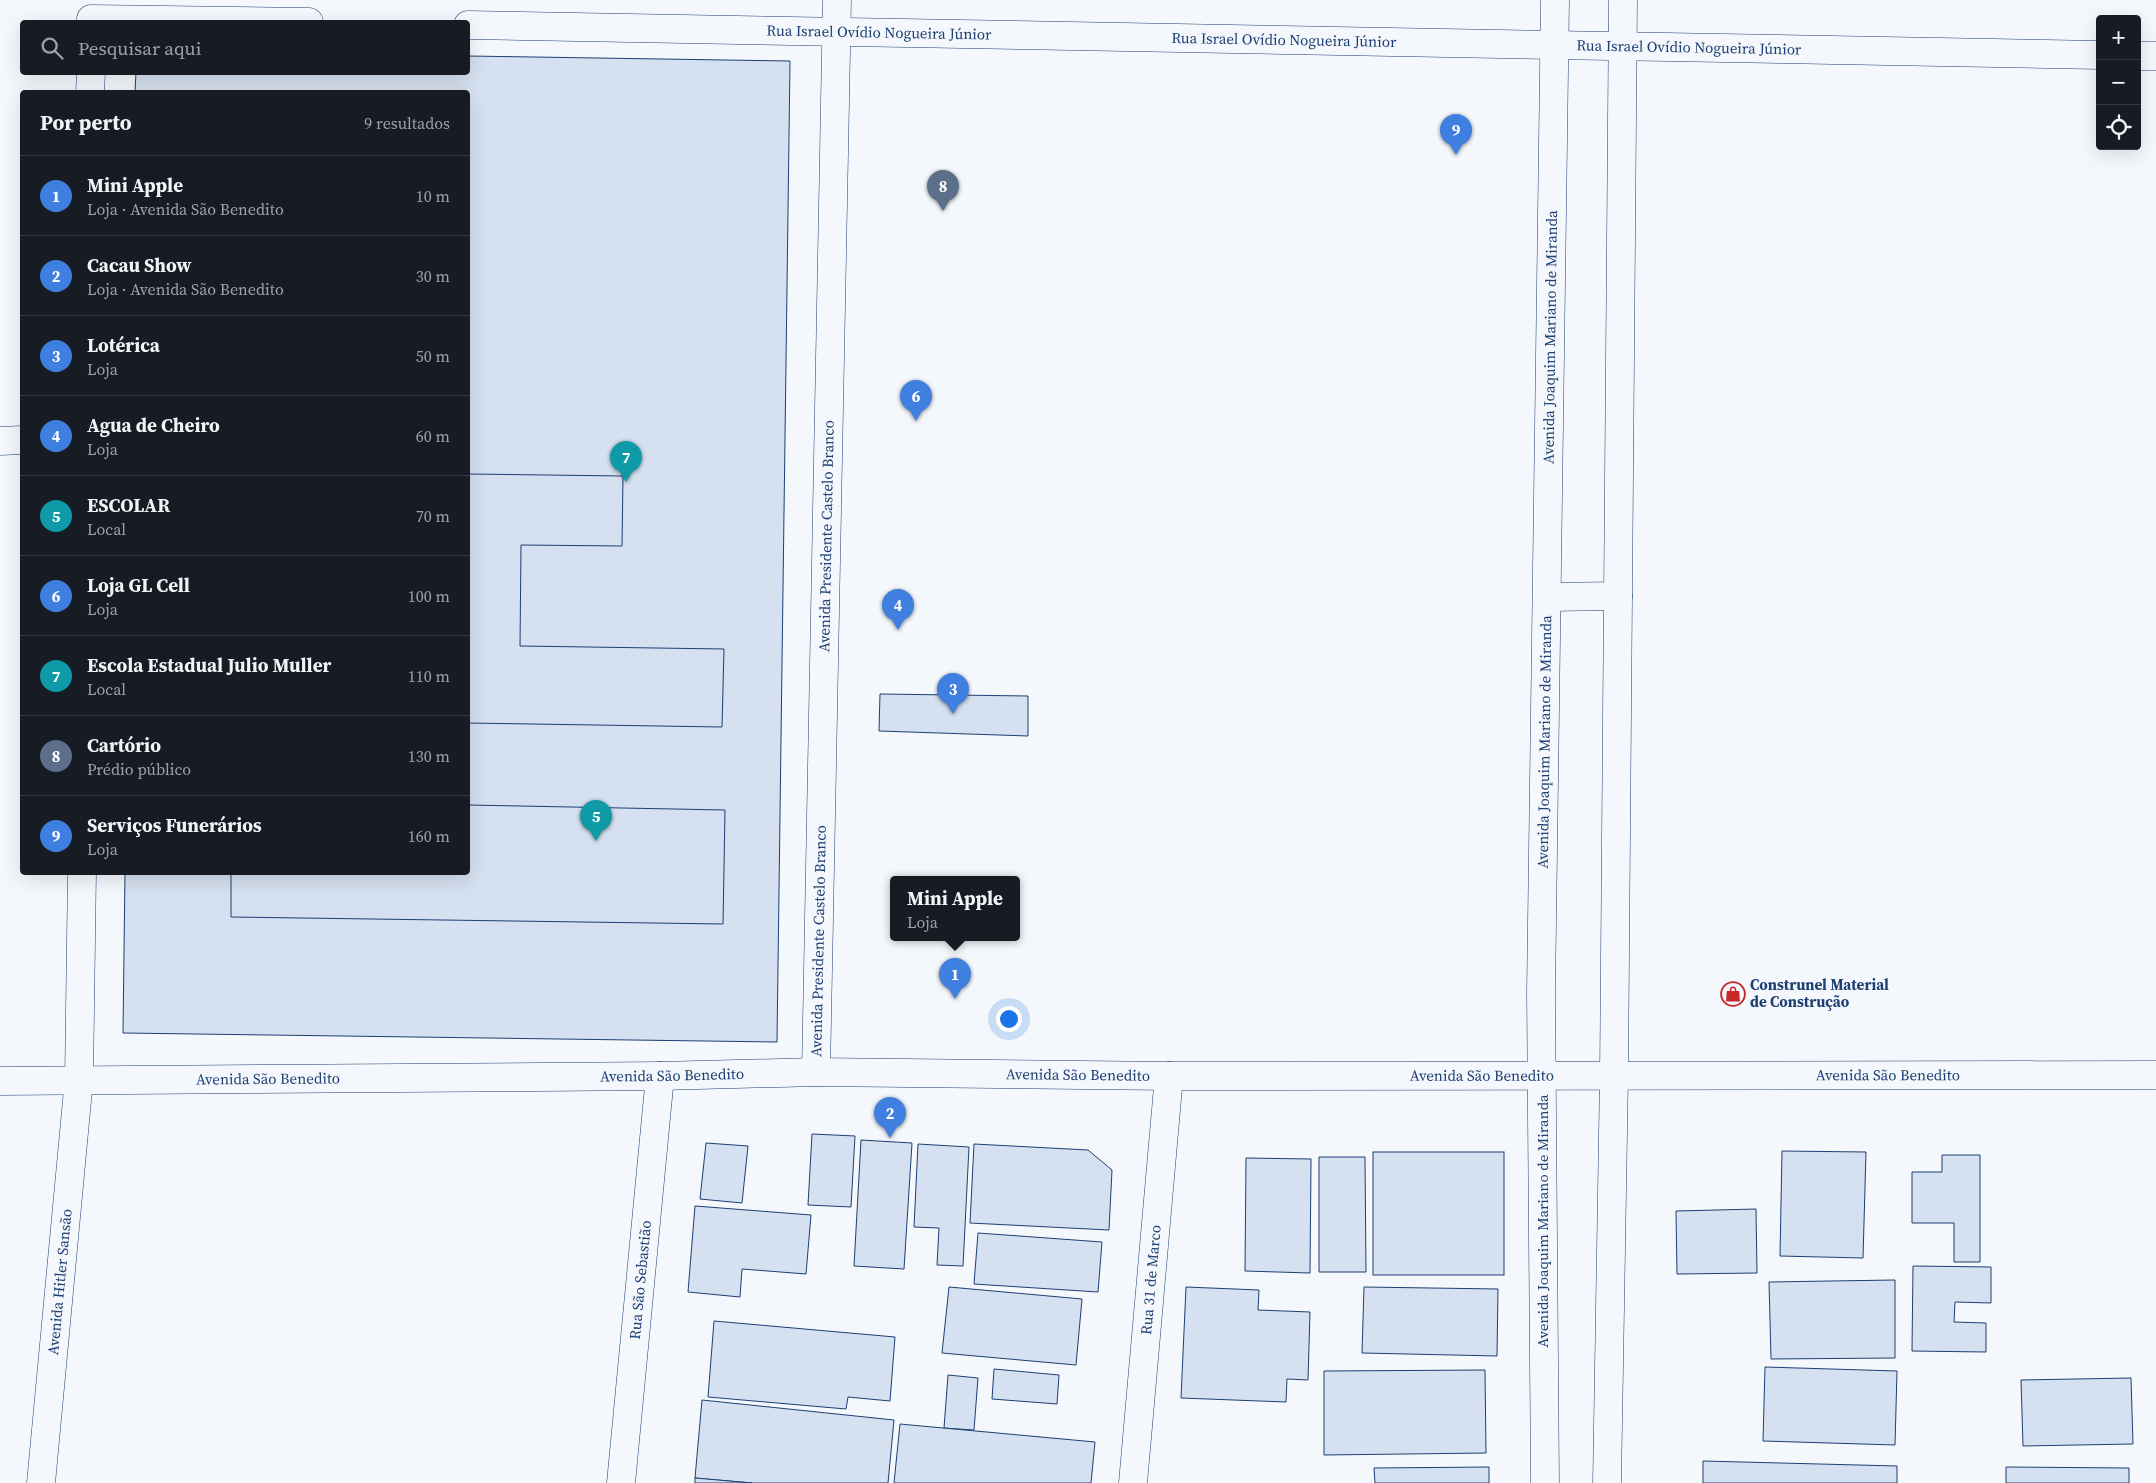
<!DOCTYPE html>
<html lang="pt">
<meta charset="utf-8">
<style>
:root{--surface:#171b24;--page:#20242c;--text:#f1f3f6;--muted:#9ea1a6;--line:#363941;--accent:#8c9099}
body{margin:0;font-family:"Source Serif 4",serif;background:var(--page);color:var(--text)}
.controls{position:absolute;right:15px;top:15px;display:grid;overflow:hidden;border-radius:5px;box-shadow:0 5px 20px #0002}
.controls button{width:45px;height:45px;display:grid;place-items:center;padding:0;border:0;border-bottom:1px solid var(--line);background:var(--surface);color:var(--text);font:25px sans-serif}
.you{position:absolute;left:1008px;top:1018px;width:18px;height:18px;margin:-12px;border:4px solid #fff;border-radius:50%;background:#1a73e8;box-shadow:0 0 0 8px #1a73e833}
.badge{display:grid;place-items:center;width:32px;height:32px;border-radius:50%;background:var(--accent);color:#fff;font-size:16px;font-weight:700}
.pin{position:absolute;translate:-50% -41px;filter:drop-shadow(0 1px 2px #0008)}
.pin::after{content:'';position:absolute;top:26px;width:18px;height:15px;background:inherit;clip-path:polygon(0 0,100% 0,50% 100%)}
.popup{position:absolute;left:890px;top:876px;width:130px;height:65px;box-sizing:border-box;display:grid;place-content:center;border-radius:5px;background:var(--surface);filter:drop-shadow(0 1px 4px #0005);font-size:16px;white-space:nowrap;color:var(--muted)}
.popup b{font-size:19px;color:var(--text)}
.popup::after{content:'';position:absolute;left:50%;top:100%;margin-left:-10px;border:10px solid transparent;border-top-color:var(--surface)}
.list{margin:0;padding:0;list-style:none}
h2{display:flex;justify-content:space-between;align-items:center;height:65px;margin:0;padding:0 20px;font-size:21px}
h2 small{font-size:16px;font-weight:400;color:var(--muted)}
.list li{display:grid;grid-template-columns:32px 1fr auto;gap:15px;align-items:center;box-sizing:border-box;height:80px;padding:0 20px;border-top:1px solid var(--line)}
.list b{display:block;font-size:19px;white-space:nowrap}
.list p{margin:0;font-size:16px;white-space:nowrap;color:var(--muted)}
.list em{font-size:16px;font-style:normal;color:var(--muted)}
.icon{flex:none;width:28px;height:28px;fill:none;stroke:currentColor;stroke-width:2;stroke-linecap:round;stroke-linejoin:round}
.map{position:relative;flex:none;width:2156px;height:1483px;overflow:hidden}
.search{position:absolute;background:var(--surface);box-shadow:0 5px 20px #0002;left:20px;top:20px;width:450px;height:55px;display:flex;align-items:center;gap:12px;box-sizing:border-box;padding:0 18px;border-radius:5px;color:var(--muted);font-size:19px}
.panel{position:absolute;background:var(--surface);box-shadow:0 5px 20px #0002;left:20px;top:90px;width:450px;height:785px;border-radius:5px}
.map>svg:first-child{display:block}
.building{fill:#d5e0f0;stroke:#1d3f73}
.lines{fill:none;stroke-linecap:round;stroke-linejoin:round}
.minor-casing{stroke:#1d3f73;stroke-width:29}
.tertiary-casing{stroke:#1d3f73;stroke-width:29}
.minor{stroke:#f4f7fb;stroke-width:28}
.tertiary{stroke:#f4f7fb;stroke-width:28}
.labels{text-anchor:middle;stroke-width:4;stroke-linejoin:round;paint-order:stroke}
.street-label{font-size:15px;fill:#1d3f73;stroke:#f4f7fb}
.poi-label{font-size:15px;font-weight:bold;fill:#1d3f73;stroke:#f4f7fb;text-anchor:start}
</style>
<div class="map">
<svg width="2156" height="1483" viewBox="0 0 2156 1483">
<rect width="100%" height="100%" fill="#f4f7fb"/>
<!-- building -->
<g class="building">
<path d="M468 56 790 61 777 1042 123 1033 125 872H468V92H135L136 72H468Z"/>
<path d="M468 474 623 476 622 546 521 545 520 646 724 649 722 727 468 723Z"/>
<path d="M880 694 1028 696V736L879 731Z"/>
<path d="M468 805 725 810 723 924 231 917V872H468Z"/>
<path d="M812 1134 855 1136 851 1207 808 1205Z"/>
<path d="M861 1140 912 1143 904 1269 854 1266Z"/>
<path d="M706 1143 748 1146 742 1203 700 1199Z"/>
<path d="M918 1144 969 1147 963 1266 937 1265 939 1228 914 1227Z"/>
<path d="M974 1144 1088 1150 1112 1170 1109 1230 970 1223Z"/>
<path d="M1782 1151 1866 1152 1863 1258 1780 1256Z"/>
<rect x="1373" y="1152" width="131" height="123"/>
<path d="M1942 1155H1980V1262H1954V1223H1912V1172H1942Z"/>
<path d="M1319 1157H1365L1366 1272H1319Z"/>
<path d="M1246 1158 1311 1159 1310 1273 1245 1271Z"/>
<path d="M695 1206 811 1215 806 1274 742 1269 740 1297 688 1292Z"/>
<path d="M1756 1209 1757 1273 1677 1274 1676 1211Z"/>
<path d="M978 1233 1102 1242 1098 1292 974 1284Z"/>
<path d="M1913 1266 1991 1267V1303L1955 1302 1954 1322 1986 1323V1352L1912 1351Z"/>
<path d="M1895 1280V1358L1771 1359 1769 1282Z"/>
<path d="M949 1287 1082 1299 1076 1365 942 1353Z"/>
<path d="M1186 1287 1259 1290 1258 1310 1310 1312 1308 1380 1287 1379 1286 1402 1181 1398Z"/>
<path d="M1364 1287 1498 1289 1497 1356 1362 1353Z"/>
<path d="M714 1321 895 1337 890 1401 848 1397 846 1409 708 1397Z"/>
<path d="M1765 1367 1897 1371 1895 1445 1763 1441Z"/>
<path d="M994 1369 1059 1375 1057 1404 992 1399Z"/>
<path d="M1485 1370 1486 1453 1324 1455V1371Z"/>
<path d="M948 1375 978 1378 974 1430 944 1428Z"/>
<path d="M2131 1378 2133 1444 2023 1446 2021 1380Z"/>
<path d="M702 1400 894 1420 888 1483H752L695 1478Z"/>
<path d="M900 1424 1095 1442 1091 1483H894Z"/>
<path d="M1703 1461 1897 1466V1483H1703Z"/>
<path d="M1489 1467V1483H1375L1374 1468Z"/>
<path d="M2006 1467 2129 1468V1483H2006Z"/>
<path d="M695 1478 752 1483H695Z"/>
</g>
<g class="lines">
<!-- minor casing -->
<g class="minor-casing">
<g id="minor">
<path d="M91 19 309 22"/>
<path id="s1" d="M468 25 2100 55"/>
<path d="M2137 56H2156"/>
<path d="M90 92 91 72"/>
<path d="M0 441 22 440"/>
<path id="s2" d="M816 1072 837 0"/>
<path id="s3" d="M41 1483 79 1079 82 872"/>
<path id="s4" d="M621 1483 660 1076"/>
<path id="s5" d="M1133 1483 1169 1076"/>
</g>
</g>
<!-- tertiary casing -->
<g class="tertiary-casing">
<g id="tertiary">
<path d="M1547 597 1618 596"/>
<path id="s6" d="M0 1081 660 1076 816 1072 1169 1076 2156 1075"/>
<path id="s7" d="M1545 1483 1541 993 1555 0"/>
<path d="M1607 1483 1614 1075 1623 0"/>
</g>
</g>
<!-- minor -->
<use href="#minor" class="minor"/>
<!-- tertiary -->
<use href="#tertiary" class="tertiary"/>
</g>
<!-- icons -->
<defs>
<g id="shop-ring" transform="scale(1.25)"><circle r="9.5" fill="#f4f7fb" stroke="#c62828" stroke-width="1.5"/><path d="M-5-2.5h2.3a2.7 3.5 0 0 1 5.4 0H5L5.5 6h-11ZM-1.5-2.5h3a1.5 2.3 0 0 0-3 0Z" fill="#c62828"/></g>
</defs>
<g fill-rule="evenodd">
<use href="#shop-ring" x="1733" y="994"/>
</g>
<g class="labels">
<!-- street labels -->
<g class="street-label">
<text dy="5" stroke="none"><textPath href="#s1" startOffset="411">Rua Israel Ovídio Nogueira Júnior</textPath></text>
<text dy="5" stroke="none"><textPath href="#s1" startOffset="816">Rua Israel Ovídio Nogueira Júnior</textPath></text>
<text dy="5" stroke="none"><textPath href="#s1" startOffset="1221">Rua Israel Ovídio Nogueira Júnior</textPath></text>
<text dy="5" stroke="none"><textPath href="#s7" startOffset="1146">Avenida Joaquim Mariano de Miranda</textPath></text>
<text dy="5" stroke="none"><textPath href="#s2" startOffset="536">Avenida Presidente Castelo Branco</textPath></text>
<text dy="5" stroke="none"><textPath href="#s7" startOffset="741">Avenida Joaquim Mariano de Miranda</textPath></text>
<text dy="5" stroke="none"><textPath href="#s2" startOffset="131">Avenida Presidente Castelo Branco</textPath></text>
<text dy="5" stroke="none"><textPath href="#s6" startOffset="672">Avenida São Benedito</textPath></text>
<text dy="5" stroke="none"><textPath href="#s6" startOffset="1078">Avenida São Benedito</textPath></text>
<text dy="5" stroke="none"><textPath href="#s6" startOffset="1888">Avenida São Benedito</textPath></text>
<text dy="5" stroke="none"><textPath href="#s6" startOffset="1482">Avenida São Benedito</textPath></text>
<text dy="5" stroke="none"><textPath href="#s6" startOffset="268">Avenida São Benedito</textPath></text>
<text transform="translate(1543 1221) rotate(-90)" y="5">Avenida Joaquim Mariano de Miranda</text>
<text dy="5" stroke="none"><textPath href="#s4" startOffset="204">Rua São Sebastião</textPath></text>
<text dy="5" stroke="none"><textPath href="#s5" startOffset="204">Rua 31 de Marco</textPath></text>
<text dy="5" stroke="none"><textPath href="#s3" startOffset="202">Avenida Hitler Sansão</textPath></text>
</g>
<!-- poi labels -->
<g class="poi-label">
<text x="1750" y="990">Construnel Material<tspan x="1750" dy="17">de Construção</tspan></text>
</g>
</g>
</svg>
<div class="controls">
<button>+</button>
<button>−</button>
<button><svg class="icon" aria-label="locate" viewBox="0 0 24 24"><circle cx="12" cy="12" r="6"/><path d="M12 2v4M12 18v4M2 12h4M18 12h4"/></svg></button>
</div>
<div class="you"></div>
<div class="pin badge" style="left:955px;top:999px;background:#3f7fe0">1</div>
<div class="popup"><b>Mini Apple</b>Loja</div>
<div class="pin badge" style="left:890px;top:1138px;background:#3f7fe0">2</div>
<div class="pin badge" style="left:953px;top:714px;background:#3f7fe0">3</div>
<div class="pin badge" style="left:898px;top:630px;background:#3f7fe0">4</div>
<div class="pin badge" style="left:596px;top:841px;background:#0f9aa8">5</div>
<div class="pin badge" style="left:916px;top:421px;background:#3f7fe0">6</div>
<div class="pin badge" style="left:626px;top:482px;background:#0f9aa8">7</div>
<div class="pin badge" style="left:943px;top:211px;background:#5c6f8a">8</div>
<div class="pin badge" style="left:1456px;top:155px;background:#3f7fe0">9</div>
<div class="search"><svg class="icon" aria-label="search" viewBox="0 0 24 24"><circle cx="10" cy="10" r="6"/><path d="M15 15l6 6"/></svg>Pesquisar aqui</div>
<section class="panel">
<h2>Por perto<small>9 resultados</small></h2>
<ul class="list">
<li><span class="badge" style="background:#3f7fe0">1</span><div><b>Mini Apple</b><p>Loja · Avenida São Benedito</p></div><em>10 m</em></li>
<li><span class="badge" style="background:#3f7fe0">2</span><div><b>Cacau Show</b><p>Loja · Avenida São Benedito</p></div><em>30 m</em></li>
<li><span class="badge" style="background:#3f7fe0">3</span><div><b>Lotérica</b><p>Loja</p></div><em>50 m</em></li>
<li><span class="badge" style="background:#3f7fe0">4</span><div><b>Agua de Cheiro</b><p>Loja</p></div><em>60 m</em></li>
<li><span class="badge" style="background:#0f9aa8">5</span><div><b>ESCOLAR</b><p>Local</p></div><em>70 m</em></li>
<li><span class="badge" style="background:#3f7fe0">6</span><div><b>Loja GL Cell</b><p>Loja</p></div><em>100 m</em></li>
<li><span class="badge" style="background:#0f9aa8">7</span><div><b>Escola Estadual Julio Muller</b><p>Local</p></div><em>110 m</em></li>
<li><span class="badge" style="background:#5c6f8a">8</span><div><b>Cartório</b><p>Prédio público</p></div><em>130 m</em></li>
<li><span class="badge" style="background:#3f7fe0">9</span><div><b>Serviços Funerários</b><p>Loja</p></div><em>160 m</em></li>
</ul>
</section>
</div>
